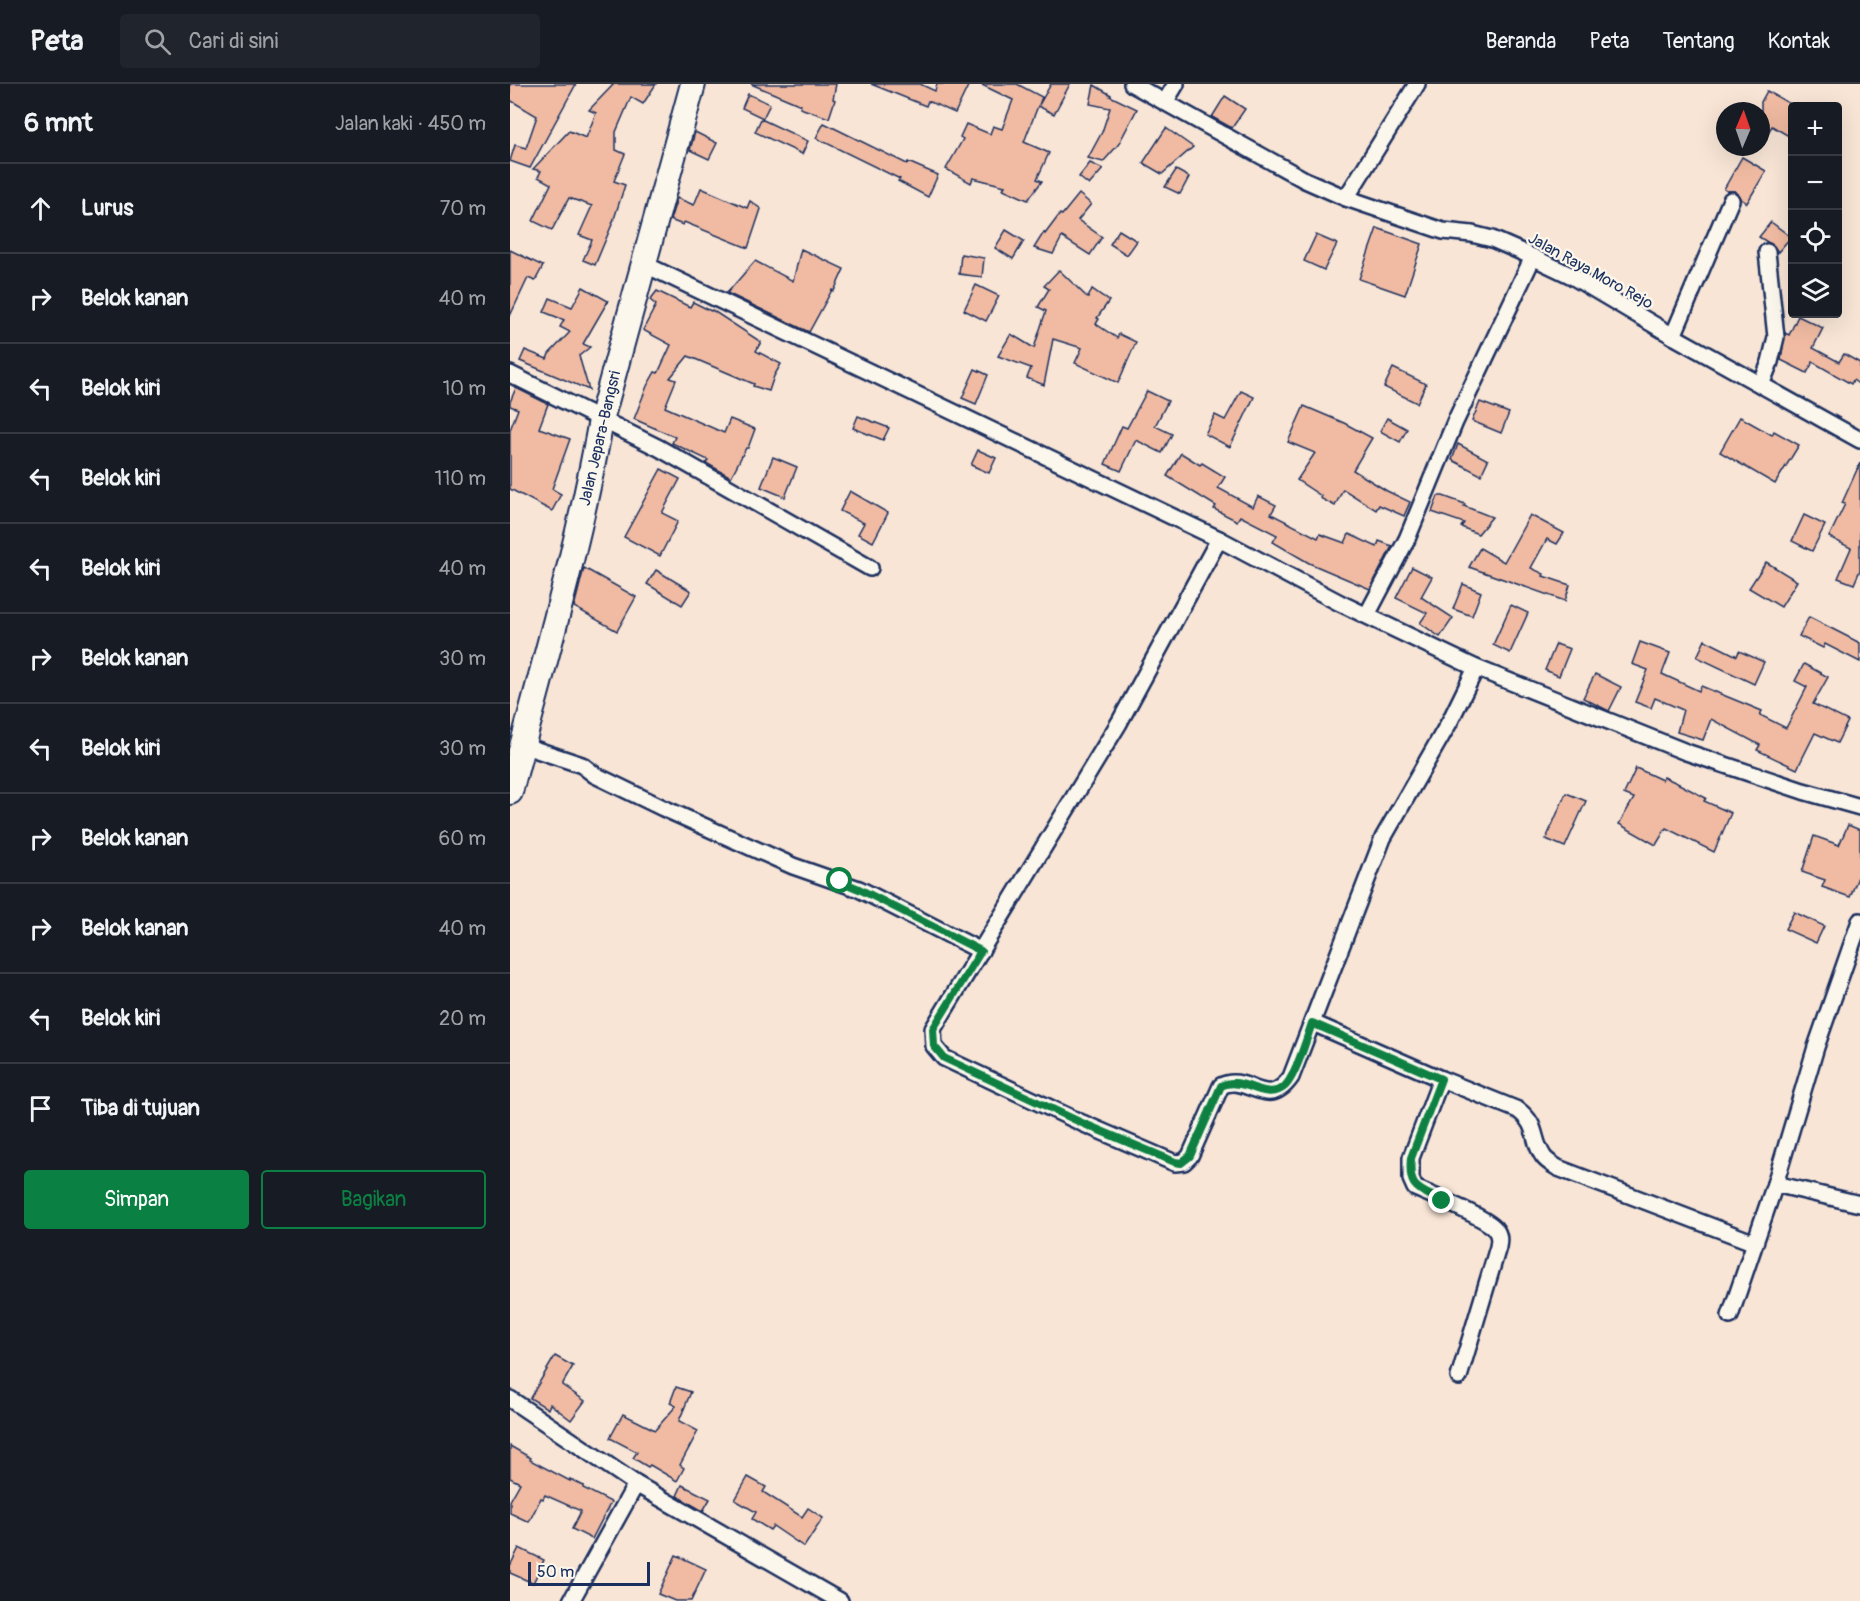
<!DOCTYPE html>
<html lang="id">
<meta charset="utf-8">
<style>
:root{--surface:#171b24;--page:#20242c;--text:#f1f3f6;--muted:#9ea1a6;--line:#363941;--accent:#0b8043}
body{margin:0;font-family:Pangolin,sans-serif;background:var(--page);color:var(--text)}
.controls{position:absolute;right:18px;top:18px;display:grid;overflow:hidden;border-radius:6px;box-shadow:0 6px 24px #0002}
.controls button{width:54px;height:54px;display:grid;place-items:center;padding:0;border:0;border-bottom:2px solid var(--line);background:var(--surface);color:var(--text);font:30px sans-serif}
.compass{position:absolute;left:1206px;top:18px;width:54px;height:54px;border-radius:50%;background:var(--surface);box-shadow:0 6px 24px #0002;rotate:2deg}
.scale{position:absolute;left:18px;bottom:15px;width:122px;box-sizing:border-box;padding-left:6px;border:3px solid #1b2f5e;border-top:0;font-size:16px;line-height:21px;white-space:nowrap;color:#1b2f5e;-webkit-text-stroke:4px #fbf7ec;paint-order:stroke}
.stop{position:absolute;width:18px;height:18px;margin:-14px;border:4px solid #0b8043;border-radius:50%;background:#fff}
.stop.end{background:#0b8043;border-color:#fff;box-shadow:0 2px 6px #0008}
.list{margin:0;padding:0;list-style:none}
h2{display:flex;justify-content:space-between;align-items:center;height:78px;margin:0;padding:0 24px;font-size:26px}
h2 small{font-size:20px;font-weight:400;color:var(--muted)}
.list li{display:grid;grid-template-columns:39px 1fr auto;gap:18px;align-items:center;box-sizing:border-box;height:90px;padding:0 24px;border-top:2px solid var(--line)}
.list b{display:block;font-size:22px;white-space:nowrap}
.list em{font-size:20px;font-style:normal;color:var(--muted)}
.actions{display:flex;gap:12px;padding:18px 24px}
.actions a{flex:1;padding:14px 0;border:2px solid var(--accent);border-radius:6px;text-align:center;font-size:21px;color:var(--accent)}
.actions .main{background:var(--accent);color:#fff}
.icon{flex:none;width:33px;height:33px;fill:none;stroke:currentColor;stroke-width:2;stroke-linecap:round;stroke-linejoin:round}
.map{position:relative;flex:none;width:1350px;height:1517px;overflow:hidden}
header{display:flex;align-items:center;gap:36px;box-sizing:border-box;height:84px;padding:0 30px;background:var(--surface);border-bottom:2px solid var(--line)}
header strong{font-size:28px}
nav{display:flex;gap:33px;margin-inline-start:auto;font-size:21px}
.search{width:420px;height:54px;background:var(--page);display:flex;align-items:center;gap:15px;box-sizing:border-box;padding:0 21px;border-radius:6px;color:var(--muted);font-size:22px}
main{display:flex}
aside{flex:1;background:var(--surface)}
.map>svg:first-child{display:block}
.building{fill:#f0bba2;stroke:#1b2f5e;stroke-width:1.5}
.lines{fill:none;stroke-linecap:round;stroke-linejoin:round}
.street-casing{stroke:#1b2f5e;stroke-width:20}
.primary-casing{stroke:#1b2f5e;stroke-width:28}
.street{stroke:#fbf7ec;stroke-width:15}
.primary{stroke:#fbf7ec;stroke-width:24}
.route{stroke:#0b8043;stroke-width:8}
.labels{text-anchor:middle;stroke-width:4.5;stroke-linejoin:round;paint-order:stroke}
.street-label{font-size:16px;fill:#1b2f5e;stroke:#fbf7ec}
</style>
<header>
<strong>Peta</strong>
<div class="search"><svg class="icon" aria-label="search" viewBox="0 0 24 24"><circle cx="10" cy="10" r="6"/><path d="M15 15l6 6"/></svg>Cari di sini</div>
<nav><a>Beranda</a><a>Peta</a><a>Tentang</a><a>Kontak</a></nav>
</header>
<main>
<aside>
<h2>6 mnt<small>Jalan kaki · 450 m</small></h2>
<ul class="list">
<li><svg class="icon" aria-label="ahead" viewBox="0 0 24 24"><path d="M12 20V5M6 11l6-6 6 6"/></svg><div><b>Lurus</b></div><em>70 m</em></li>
<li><svg class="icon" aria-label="right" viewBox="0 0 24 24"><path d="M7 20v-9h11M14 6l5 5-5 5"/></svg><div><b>Belok kanan</b></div><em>40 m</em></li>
<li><svg class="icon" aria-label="left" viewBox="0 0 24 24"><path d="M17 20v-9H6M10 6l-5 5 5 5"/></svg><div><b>Belok kiri</b></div><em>10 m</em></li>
<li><svg class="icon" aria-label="left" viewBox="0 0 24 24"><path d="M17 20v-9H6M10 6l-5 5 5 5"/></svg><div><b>Belok kiri</b></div><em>110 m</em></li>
<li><svg class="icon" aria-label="left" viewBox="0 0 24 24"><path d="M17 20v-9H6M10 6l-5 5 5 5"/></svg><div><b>Belok kiri</b></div><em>40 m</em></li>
<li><svg class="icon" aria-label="right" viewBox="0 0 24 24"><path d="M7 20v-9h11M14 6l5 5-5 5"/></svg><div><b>Belok kanan</b></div><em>30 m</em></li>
<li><svg class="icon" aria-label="left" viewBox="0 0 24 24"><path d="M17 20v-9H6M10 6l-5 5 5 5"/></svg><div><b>Belok kiri</b></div><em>30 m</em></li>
<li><svg class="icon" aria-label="right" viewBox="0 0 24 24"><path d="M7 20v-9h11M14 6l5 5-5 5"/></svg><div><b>Belok kanan</b></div><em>60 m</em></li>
<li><svg class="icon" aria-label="right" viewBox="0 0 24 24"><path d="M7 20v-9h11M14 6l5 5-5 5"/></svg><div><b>Belok kanan</b></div><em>40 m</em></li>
<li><svg class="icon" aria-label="left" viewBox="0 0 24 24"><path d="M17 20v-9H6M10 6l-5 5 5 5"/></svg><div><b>Belok kiri</b></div><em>20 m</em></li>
<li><svg class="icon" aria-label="arrive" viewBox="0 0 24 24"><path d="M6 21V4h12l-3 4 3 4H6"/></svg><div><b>Tiba di tujuan</b></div></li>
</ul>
<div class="actions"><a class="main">Simpan</a><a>Bagikan</a></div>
</aside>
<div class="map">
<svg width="1350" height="1517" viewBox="0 0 1350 1517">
<rect width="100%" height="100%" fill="#f8e5d6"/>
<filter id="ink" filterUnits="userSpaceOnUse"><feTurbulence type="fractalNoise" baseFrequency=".0167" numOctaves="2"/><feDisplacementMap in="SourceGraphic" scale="12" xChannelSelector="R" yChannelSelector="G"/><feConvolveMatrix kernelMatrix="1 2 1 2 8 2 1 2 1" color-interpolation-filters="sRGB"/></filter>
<g filter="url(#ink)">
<!-- building -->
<g class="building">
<path d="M0 0H66L20 84 0 77 5 61 16 64 27 32 0 16Z"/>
<path d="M101 0H146L133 20 121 13 106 48V66L115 70 104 97 115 101 103 138 85 181 73 176 82 156 69 151 82 122 59 114 42 146 23 137 41 100 28 93 31 87 23 85 59 47 76 54 86 29 79 26 103 1Z"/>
<path d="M241 0H326L323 15 325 16 319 34 290 24 291 21Z"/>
<path d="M361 0H410L425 7 427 0H459L445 29 418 17 416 22Z"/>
<path d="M470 0H507L532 13 529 21 541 0H560L544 30 528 22 514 58 539 69 527 95 532 97 518 116 493 105 495 102 463 94 461 99 436 85 453 55 450 53 456 40 480 50 483 42 492 45 503 16Z"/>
<path d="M584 1 601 11 600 12 627 25 608 61 593 78 578 74 592 48 600 24 580 20Z"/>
<path d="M1257 7 1282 21V54L1262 42 1251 60V18Z"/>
<path d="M238 10 260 20 253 34 232 24Z"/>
<path d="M715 12 735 25 722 44 702 33Z"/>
<path d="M251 35 298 57 292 70 245 48Z"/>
<path d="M314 39 397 80 398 78 428 91 418 113 388 97 390 95 306 54Z"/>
<path d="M656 44 683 63 652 90 633 79Z"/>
<path d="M185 48 207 59 199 75 180 66Z"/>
<path d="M1232 73 1256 87 1237 119 1231 115 1225 107H1217L1214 105Z"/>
<path d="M580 79 593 85 579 101 569 93Z"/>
<path d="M666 86 679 93 670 110 655 103Z"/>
<path d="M191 104 237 124 240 117 251 125 238 164 174 138 173 141 160 136 167 114 184 121Z"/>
<path d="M569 110 581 120 568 136 592 153 580 171 552 153 543 170 524 164 534 148 535 150 550 130 552 131Z"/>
<path d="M1261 138 1281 153 1268 168 1264 162 1249 153Z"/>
<path d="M867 144 912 160 895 211 849 195Z"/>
<path d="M496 146 514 157 503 175 485 164Z"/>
<path d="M609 146 627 157 617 171 600 160Z"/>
<path d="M806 151 827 160 814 186 794 177Z"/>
<path d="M291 165 334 185 324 207 322 206 299 248 217 209 245 177 283 197Z"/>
<path d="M0 166 33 182 25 197 18 194 0 232Z"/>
<path d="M451 170 474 174 472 193 449 190Z"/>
<path d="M549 186 578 214 582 205 599 217 587 234 589 235 586 240 607 254 609 250 626 258 608 299 565 279 572 264 543 255 534 301 517 294 521 284 488 272 501 250 524 264 536 227 528 223 539 205 534 202Z"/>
<path d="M466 201 489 212 476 237 454 226Z"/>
<path d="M73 203 98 217 73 260 80 263 69 272 79 306 10 277 15 266 37 275 39 270 60 248 50 243 54 236 34 228 40 214 62 223Z"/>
<path d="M147 207 180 223 183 218 201 227 202 226 251 258 246 267 271 280 264 292 259 307 243 302 244 300 178 272 160 294 166 296 155 323 214 349 220 335 245 345 238 364H236L221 393 196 379 198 376 162 359 165 353 124 335 137 302 145 288 148 289 161 261 133 246 146 221 140 216Z"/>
<path d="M1288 232 1313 244 1303 264 1329 278 1334 270 1350 279V301L1343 296 1341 300 1303 278 1297 289 1271 276 1275 249 1279 251Z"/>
<path d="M883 284 916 300 907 319 874 303Z"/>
<path d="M465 285 478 291 466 320 452 314Z"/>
<path d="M6 304 38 320 29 344 60 355 42 405 51 410 42 427 0 405V346L8 325 0 322V318Z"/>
<path d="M637 307 658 317 645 342 662 350 652 369 626 356 611 387 595 380 612 342 617 344Z"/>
<path d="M731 307 744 313 720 363 695 350 705 331 715 336Z"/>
<path d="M970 318 999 329 991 349 962 337Z"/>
<path d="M794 322 834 339 862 354 843 386 877 407 900 418 894 432 869 421 866 426 833 405 825 422 810 414 811 412 787 396 805 369 778 358Z"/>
<path d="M348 332 379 344 373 356 343 344Z"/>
<path d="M1230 333 1262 351 1264 347 1289 361 1265 400 1210 368Z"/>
<path d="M877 334 897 345 890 358 870 347Z"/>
<path d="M948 360 978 376 971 391 942 376Z"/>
<path d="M468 366 486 374 479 389 461 381Z"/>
<path d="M671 369 690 381 692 379 715 393 708 404 743 423 748 412 766 421 761 430 808 454 810 450 835 459 839 450 867 463 869 457 882 462 860 505 799 479 763 458 767 451 730 432 727 437 704 425 706 422 657 392Z"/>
<path d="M263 373 287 383 275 413 251 403Z"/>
<path d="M1350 379V486L1344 500 1328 494 1341 464 1319 453 1335 420 1332 419Z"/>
<path d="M151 385 170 395 152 429 168 437 150 472 114 453Z"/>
<path d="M340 407 378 429 363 458 348 450 354 439 330 427Z"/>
<path d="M928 412H933L955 420 954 422 982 433 968 450 951 443 954 439 922 428Z"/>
<path d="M1020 431 1054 449 1047 460 1037 455 1021 484 1034 490 1033 492 1060 501 1055 517 959 483 970 464 994 478Z"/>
<path d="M1294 431 1315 441 1302 467 1282 457Z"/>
<path d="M1256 478 1287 497 1271 523 1239 504Z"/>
<path d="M902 483 922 493 911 513 943 534 930 553 910 539 917 529 886 514Z"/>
<path d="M74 484 126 513 107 547 64 523Z"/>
<path d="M146 486 181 507 172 521 137 500Z"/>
<path d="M953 500 971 508 962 532 943 525Z"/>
<path d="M1001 521 1018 529 1000 569 983 561Z"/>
<path d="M1299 533 1350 559V578L1315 560 1313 564 1289 552Z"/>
<path d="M1195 556 1227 572 1229 567 1254 578 1244 600 1187 573Z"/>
<path d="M1130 558 1160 569 1152 590 1189 607 1191 602 1252 627 1250 631 1276 644 1297 603 1285 597 1294 580 1318 593 1303 620 1338 637 1327 659 1305 649 1287 685 1247 666 1250 661 1201 635 1193 656 1167 648 1173 626 1145 614 1141 624 1125 618 1138 586 1122 580Z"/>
<path d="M1046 560 1060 565 1049 592 1035 586Z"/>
<path d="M1085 590 1111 603 1099 627 1073 614Z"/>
<path d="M1126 684 1152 696 1154 693 1167 699 1196 714 1194 717 1221 729 1204 768 1156 744 1146 761 1109 740 1124 714 1114 710Z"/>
<path d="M1056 709 1076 717 1055 763 1036 755Z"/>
<path d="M1338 741 1350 746V788L1340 813 1312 803 1315 796 1292 788 1304 752 1329 761Z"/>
<path d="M1284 828 1314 842 1306 859 1275 845Z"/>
<path d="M45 1272 63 1282 52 1301 75 1317 61 1336 40 1320 38 1325 20 1314Z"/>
<path d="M166 1303 181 1308 169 1337 188 1347 170 1381 174 1384 167 1397 140 1381 138 1383 123 1374 127 1368 100 1354 113 1330 145 1346 166 1322 160 1319Z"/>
<path d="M0 1362 21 1374 20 1376 60 1397V1395L74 1402 73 1404 101 1418 82 1455 62 1445 71 1427 35 1411 33 1415 31 1414 19 1438 0 1429V1417L10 1399 0 1394Z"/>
<path d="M238 1393 256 1403 253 1408 292 1433 298 1424 313 1434 294 1463 263 1442 260 1446 242 1435 246 1428 225 1416Z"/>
<path d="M172 1401 200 1415 193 1427 167 1412Z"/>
<path d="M9 1464 34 1476 23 1499 0 1489V1482Z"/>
<path d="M166 1471 196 1485 181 1517H165L148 1510Z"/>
</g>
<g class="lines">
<!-- street casing -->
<g class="street-casing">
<g id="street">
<path d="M622 0 795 96 836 114 933 147 962 150 982 155 1014 169 1060 191 1163 252 1350 356"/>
<path d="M655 18 666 0"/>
<path d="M836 114 907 0"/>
<path d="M134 180 709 455 830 519 966 584 1176 668 1293 707 1350 723"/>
<path d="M1163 252 1221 116"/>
<path d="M0 290 149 364 360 484"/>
<path d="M1251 301 1260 278 1266 253 1257 168"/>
<path d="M709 455 609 639 423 945 424 962 434 974 572 1039 665 1079 674 1078 680 1072 711 1002C738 988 756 1029 781 993L873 754 940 637 966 584"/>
<path d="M857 531 897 455 945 338 1023 173"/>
<path d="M12 661 72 681 85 691 153 724 283 782 349 805 471 867"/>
<path d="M803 939 931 995 1008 1026C1029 1042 1021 1054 1033 1072 1036 1077 1043 1081 1048 1084L1245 1159"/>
<path d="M931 995 901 1074V1095L905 1104C921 1111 977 1134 985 1145 990 1151 989 1157 988 1163L949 1293"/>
<path d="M1265 1100 1350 1120"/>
<path d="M1220 1232 1265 1100 1306 963 1350 837"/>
<path d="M0 1315 126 1400 330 1517"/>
<path d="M61 1517 126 1400"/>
</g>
</g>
<!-- primary casing -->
<g class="primary-casing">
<path id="primary" d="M0 708C32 585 69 462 91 336L183 0"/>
</g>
<!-- street -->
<use href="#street" class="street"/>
<!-- primary -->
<use href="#primary" class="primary"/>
</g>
</g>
<g class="lines" filter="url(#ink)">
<!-- route -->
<path class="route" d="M330 797 349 805 471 867 423 945 424 962 434 974 572 1039 665 1078 671 1079 680 1072 711 1002C720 997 729 999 738 1002 749 1006 763 1012 774 1003 785 994 797 954 802 939L931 995 901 1074C898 1105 907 1104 932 1117"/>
</g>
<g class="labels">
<!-- street labels -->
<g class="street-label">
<text transform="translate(1081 186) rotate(29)" y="6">Jalan Raya Moro Rejo</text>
<text transform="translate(89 354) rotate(-77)" y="6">Jalan Jepara-Bangsri</text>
</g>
</g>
</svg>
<div class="controls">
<button>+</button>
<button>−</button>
<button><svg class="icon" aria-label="locate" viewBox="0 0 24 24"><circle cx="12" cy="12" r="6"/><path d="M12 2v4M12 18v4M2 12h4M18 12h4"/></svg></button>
<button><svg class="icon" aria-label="layers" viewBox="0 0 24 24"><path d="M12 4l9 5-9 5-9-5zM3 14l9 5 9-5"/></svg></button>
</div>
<svg class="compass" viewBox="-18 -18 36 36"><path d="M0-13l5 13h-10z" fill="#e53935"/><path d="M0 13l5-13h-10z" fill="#9ea1a6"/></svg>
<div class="scale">50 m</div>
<div class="stop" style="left:330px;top:797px"></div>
<div class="stop end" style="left:932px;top:1117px"></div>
</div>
</main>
